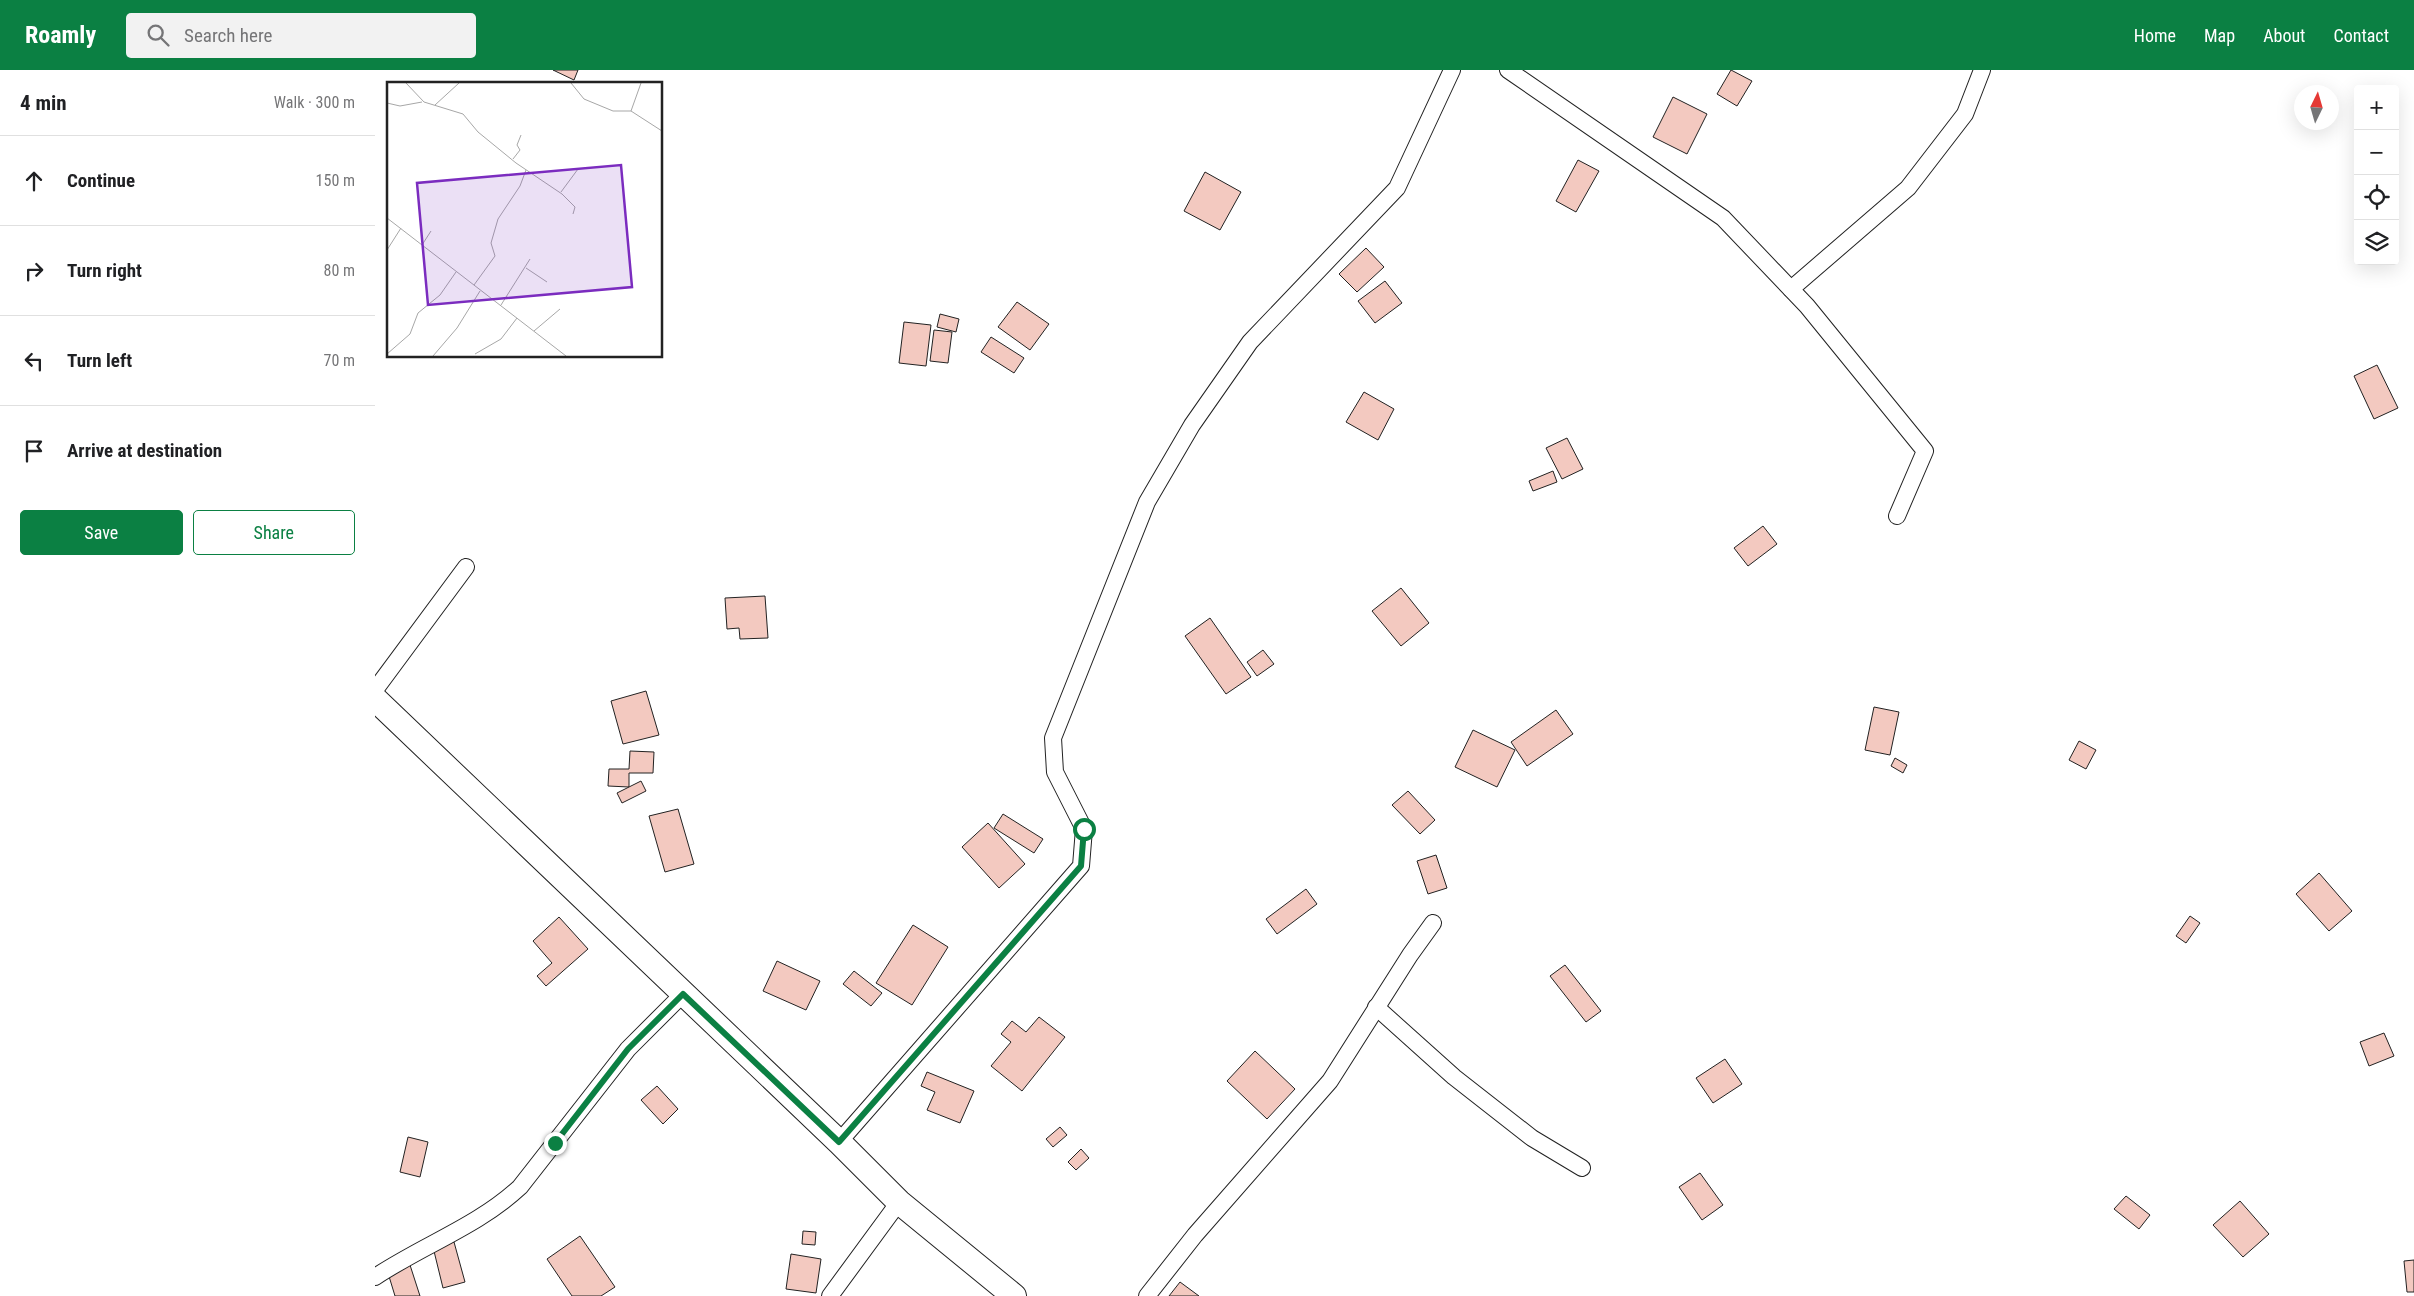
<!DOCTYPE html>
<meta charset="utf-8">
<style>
:root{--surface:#fff;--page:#f2f2f2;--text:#202124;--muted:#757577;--line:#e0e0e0;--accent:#0b8043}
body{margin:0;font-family:"Roboto Condensed",sans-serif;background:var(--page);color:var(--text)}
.controls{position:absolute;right:15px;top:15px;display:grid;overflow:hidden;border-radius:5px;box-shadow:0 5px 20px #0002}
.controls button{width:45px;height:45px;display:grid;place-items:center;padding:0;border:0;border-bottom:1px solid var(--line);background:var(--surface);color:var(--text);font:25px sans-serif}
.compass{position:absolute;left:1919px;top:15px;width:45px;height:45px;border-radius:50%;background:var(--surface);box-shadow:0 5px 20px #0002;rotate:5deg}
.stop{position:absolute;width:15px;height:15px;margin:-11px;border:4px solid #0b8043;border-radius:50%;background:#fff}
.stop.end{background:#0b8043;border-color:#fff;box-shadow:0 1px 5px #0008}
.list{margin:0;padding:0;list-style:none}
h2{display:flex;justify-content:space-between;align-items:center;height:65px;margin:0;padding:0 20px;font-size:21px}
h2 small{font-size:16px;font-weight:400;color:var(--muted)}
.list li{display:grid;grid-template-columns:32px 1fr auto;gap:15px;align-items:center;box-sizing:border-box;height:90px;padding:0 20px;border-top:1px solid var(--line)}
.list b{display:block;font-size:19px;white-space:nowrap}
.list em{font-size:16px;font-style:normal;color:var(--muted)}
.actions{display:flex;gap:10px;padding:15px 20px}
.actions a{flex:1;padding:11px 0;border:1px solid var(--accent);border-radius:5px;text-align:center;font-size:18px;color:var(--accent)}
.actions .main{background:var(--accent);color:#fff}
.icon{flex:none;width:28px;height:28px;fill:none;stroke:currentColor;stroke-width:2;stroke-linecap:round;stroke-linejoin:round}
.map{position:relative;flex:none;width:2039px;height:1226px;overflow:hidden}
header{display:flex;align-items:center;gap:30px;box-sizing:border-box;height:70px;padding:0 25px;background:var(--accent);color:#fff}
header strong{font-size:24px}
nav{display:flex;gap:28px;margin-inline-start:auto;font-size:18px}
.search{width:350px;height:45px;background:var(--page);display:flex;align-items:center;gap:12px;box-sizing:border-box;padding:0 18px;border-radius:5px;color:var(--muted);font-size:19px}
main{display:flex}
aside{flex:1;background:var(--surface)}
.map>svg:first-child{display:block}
.building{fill:#f3c9c0;stroke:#222}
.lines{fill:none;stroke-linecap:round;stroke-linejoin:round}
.minor-casing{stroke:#222;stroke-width:18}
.secondary-casing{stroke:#222;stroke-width:26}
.minor{stroke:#fff;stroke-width:16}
.secondary{stroke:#fff;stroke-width:24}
.route{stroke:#0b8043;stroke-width:6}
.inset-road{fill:none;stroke:#a7a7a7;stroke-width:1}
.view{fill:#7b2cbf;fill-opacity:0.15;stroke:#7b2cbf;stroke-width:2.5}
.inset-edge{fill:none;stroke:#222;stroke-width:2.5}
</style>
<header>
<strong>Roamly</strong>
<div class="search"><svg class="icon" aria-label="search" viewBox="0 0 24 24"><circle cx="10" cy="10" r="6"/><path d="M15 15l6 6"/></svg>Search here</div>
<nav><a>Home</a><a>Map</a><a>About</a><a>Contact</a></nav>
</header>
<main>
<aside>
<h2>4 min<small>Walk · 300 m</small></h2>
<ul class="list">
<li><svg class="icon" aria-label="ahead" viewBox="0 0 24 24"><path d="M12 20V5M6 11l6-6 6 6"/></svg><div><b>Continue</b></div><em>150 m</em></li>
<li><svg class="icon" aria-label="right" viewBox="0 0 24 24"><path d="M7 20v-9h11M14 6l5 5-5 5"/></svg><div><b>Turn right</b></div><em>80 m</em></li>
<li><svg class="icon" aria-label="left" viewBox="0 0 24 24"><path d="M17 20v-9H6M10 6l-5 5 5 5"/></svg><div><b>Turn left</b></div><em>70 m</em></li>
<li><svg class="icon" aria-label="arrive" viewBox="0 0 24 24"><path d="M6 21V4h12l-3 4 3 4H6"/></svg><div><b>Arrive at destination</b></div></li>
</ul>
<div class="actions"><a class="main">Save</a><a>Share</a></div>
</aside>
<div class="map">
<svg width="2039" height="1226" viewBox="0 0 2039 1226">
<rect width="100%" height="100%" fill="#fff"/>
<!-- building -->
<g class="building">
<path d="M178 0H203L199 10Z"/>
<path d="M1356 0 1377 11 1362 36 1342 24Z"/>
<path d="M1298 27 1332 44 1312 84 1278 67Z"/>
<path d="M1203 90 1224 101 1201 142 1181 131Z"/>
<path d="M830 102 866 122 845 160 809 141Z"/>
<path d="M991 178 1009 197 982 222 964 204Z"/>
<path d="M1010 211 1027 233 1000 253 983 231Z"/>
<path d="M642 232 674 254 655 280 623 257Z"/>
<path d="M565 244 584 249 581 262 562 257Z"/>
<path d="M529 252 556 255 551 296 524 293Z"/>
<path d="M559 260 577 262 573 293 555 291Z"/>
<path d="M616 267 649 288 639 303 606 282Z"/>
<path d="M2002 295 2023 338 1999 349 1979 306Z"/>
<path d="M989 322 1019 339 1003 370 971 352Z"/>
<path d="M1192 368 1208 399 1187 409 1171 378Z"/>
<path d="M1178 401 1182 412 1158 421 1154 411Z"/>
<path d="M1388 456 1402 474 1373 496 1359 478Z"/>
<path d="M1026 518 1054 553 1026 576 997 541Z"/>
<path d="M390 526 393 568 365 569 364 558 352 559 350 528Z"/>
<path d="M835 548 876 607 851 624 810 566Z"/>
<path d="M888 580 899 594 882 606 872 592Z"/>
<path d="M271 621 284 665 248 674 236 631Z"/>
<path d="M1499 637 1524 642 1515 685 1490 680Z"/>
<path d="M1181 640 1198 664 1152 696 1136 672Z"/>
<path d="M1098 660 1140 680 1122 717 1080 697Z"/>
<path d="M1704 671 1721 680 1711 699 1694 690Z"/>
<path d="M255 681 279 682 278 703H254V717L233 716 234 699H254Z"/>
<path d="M1520 688 1532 695 1528 703 1516 696Z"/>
<path d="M266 711 271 721 247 733 242 723Z"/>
<path d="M1033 721 1060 750 1045 764 1017 735Z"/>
<path d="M303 739 319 794 290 802 274 746Z"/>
<path d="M628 744 668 769 659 783 619 758Z"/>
<path d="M613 753 650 794 624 818 587 777Z"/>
<path d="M1061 785 1072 818 1053 824 1042 791Z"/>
<path d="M1944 803 1977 841 1954 861 1921 824Z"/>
<path d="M931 819 942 834 902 864 891 849Z"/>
<path d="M1815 846 1825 853 1811 873 1801 866Z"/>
<path d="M184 847 213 879 171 916 162 906 177 893 158 871Z"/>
<path d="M538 855 573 877 537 935 501 913Z"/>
<path d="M402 891 445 911 431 940 388 921Z"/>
<path d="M1190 895 1226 941 1211 952 1175 906Z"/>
<path d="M479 901 507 923 496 936 468 914Z"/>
<path d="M664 947 690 967 647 1021 616 996 636 972 626 964 637 951 651 962Z"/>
<path d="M2009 963 2019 986 1994 996 1985 972Z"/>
<path d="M880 981 920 1019 892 1049 852 1011Z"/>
<path d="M1350 989 1367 1014 1338 1033 1321 1008Z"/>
<path d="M552 1002 599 1021 585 1053 552 1040 560 1022 546 1016Z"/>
<path d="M282 1016 303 1039 288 1054 266 1030Z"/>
<path d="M685 1057 692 1065 678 1077 671 1069Z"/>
<path d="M33 1067 53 1072 45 1107 25 1102Z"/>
<path d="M706 1079 714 1088 701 1100 693 1092Z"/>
<path d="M1325 1103 1348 1135 1327 1150 1304 1117Z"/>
<path d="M1751 1126 1775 1145 1764 1159 1739 1139Z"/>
<path d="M1865 1131 1894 1164 1868 1187 1838 1155Z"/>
<path d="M428 1161 441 1162 440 1175 427 1174Z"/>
<path d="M205 1166 240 1217 226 1226H197L172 1189Z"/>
<path d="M79 1172 90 1212 68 1218 58 1177Z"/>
<path d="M416 1184 446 1189 441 1223 411 1219Z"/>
<path d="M2039 1190V1222H2032L2029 1191Z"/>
<path d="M35 1195 45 1226H20L13 1203Z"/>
<path d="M805 1212 824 1226H794Z"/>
</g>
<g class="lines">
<!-- minor casing -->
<g class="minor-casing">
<g id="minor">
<path d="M1133 0 1348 148 1432 236 1550 381 1522 446"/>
<path d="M1416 219 1533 118 1590 44 1607 0"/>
<path d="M0 620 91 497"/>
<path d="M1001 937 1079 1007 1157 1068 1207 1098"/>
<path d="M464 1072 706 796 709 759 680 702 678 668 772 432 817 355 875 272 1022 118 1077 0"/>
<path d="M0 1207C48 1175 103 1156 145 1117L253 979 308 924"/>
<path d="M455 1226 524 1132"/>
<path d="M772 1226 820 1165 955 1011 1035 885 1058 853"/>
</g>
</g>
<!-- secondary casing -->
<g class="secondary-casing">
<path id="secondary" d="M0 629 464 1072 524 1132 639 1226"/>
</g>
<!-- minor -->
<use href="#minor" class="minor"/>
<!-- secondary -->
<use href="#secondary" class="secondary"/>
</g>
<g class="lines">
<!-- route -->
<path class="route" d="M180 1073 253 979 308 924 464 1072 706 796 709 759"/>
</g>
<!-- overview -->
<g transform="translate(12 12)">
<rect width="275" height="275" fill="#fff"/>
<path class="inset-road" d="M19 1 37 20 76 32 91 50 129 81 175 112 188 125 186 132M184 1 197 17 226 29H244M254 1 244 29 275 49M0 21 13 24 35 20M48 23 72 1M126 77 133 68 130 63 134 53M174 110 191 87M0 136 179 274M35 163 44 149M0 168 14 146M139 186 160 200M87 203 108 174 104 161 111 137 133 104 139 88M114 223 143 177M147 249 173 227M0 272 23 252 31 231 53 213 69 190M88 272 114 257 130 236M46 274 70 246 93 209"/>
<path class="view" d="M234 83 245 205 41 223 30 101Z"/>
<rect width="275" height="275" class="inset-edge"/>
</g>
</svg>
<div class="controls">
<button>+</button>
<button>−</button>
<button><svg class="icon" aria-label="locate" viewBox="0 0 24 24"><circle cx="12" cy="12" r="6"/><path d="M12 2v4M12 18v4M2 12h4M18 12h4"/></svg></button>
<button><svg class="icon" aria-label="layers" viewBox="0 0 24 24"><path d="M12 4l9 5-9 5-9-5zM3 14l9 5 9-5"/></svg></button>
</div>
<svg class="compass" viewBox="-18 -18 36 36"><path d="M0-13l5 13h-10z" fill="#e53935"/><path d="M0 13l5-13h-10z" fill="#757577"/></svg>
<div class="stop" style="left:709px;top:759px"></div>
<div class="stop end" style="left:180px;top:1073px"></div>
</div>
</main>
